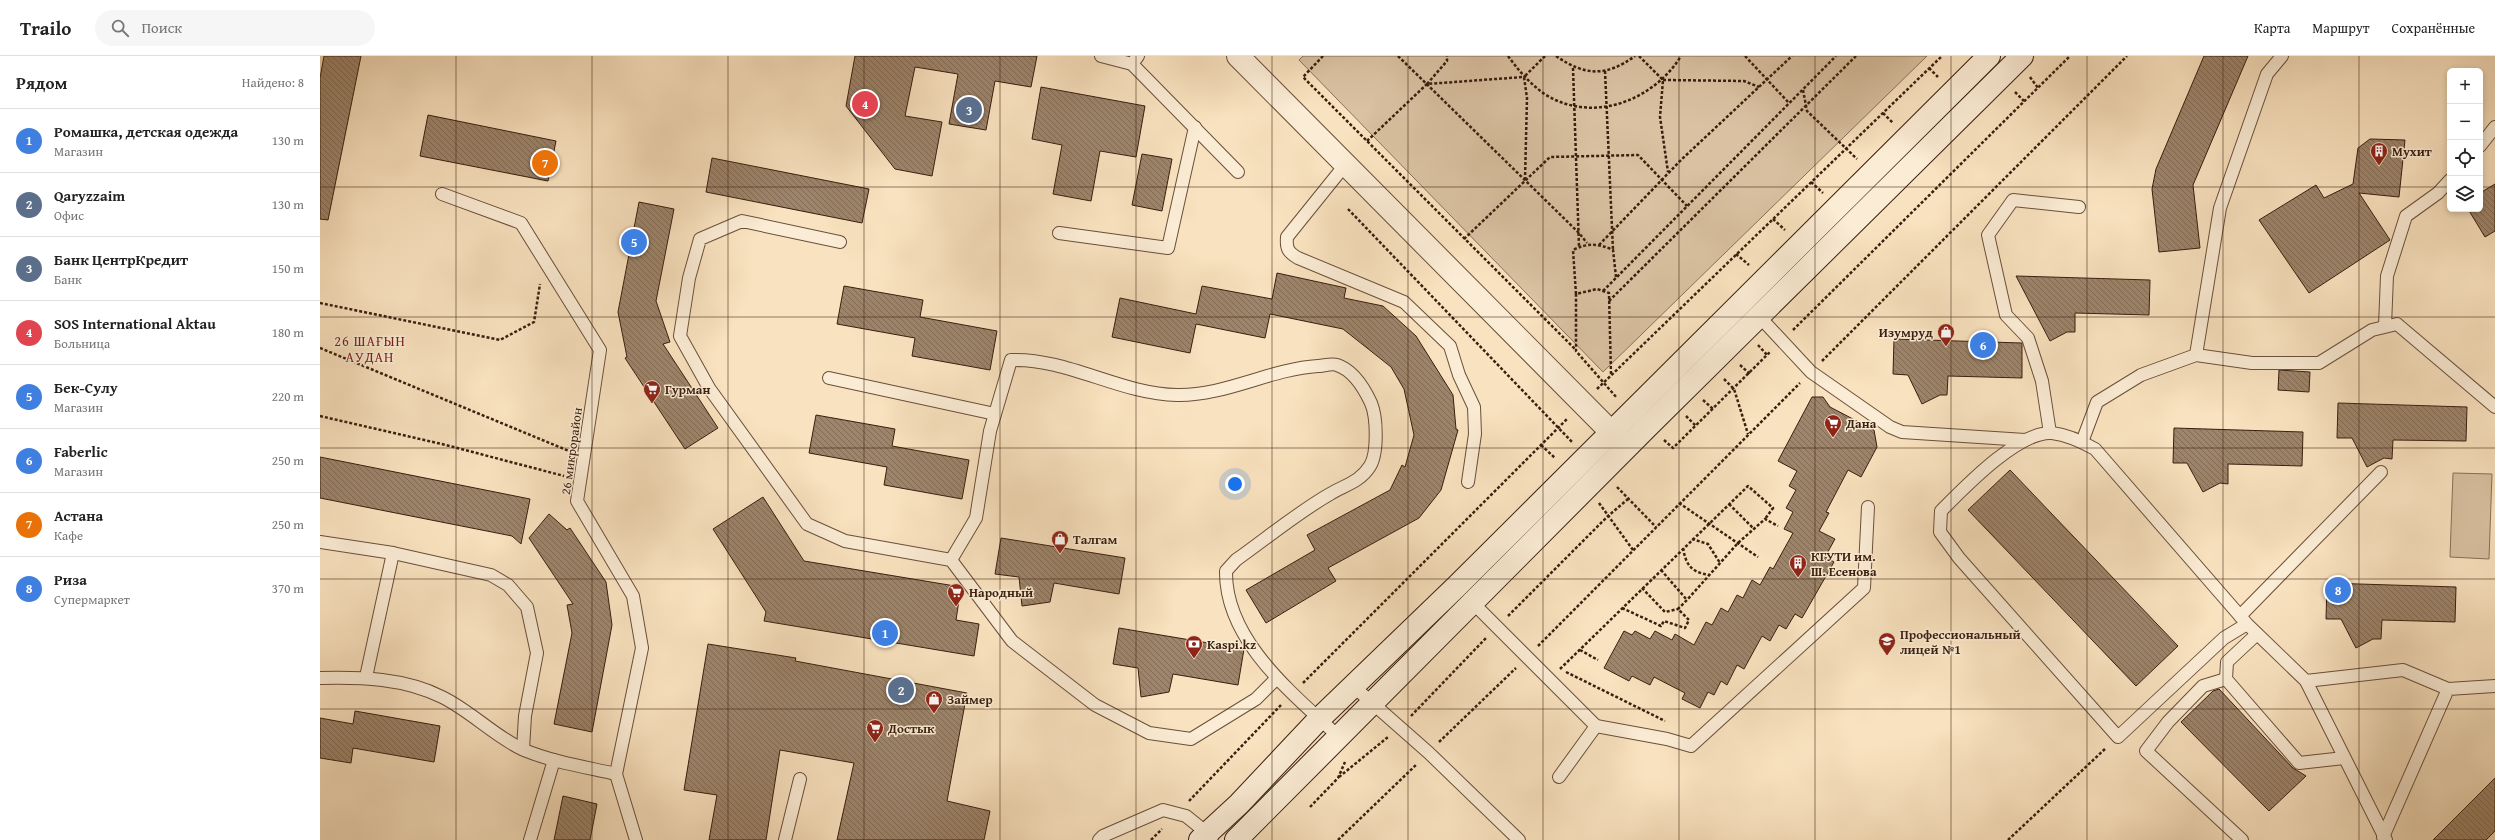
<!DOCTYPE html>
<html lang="ru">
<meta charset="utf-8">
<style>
:root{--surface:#fff;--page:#f6f6f6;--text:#222;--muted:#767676;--line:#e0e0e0;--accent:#0f766e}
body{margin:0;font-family:"Gentium Book Plus",serif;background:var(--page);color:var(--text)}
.controls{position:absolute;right:12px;top:12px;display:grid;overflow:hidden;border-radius:6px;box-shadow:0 2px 6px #0003}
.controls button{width:36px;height:36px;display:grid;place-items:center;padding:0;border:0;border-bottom:1px solid var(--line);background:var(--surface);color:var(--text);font:20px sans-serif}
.you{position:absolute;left:915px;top:428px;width:14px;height:14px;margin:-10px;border:3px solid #fff;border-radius:50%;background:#1a73e8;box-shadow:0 0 0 6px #1a73e833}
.badge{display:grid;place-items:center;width:26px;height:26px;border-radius:50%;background:var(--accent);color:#fff;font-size:13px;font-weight:700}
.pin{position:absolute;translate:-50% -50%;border:2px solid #fff;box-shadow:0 1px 4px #0006}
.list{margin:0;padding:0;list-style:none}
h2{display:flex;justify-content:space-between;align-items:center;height:52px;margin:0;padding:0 16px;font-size:17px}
h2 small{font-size:13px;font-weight:400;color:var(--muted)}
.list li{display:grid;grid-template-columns:26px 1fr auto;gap:12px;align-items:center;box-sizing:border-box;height:64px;padding:0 16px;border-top:1px solid var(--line)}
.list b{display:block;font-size:15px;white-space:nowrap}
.list p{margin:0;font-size:13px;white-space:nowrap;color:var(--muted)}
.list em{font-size:13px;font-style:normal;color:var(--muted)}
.icon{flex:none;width:22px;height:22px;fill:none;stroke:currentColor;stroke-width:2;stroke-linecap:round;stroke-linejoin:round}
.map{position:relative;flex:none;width:2175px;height:784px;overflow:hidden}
header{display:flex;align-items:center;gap:24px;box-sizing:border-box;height:56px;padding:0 20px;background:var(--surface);border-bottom:1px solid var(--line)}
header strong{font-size:19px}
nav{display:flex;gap:22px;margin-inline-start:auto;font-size:14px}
.search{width:280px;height:36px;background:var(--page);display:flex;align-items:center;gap:10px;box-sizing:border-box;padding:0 14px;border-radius:22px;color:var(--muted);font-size:15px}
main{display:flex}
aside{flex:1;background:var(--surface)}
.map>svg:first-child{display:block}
.green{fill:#d9c1a1;stroke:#8a7058}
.building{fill:url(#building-back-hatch);stroke:#3a1e0e}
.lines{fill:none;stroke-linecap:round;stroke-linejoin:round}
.service-casing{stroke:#6a4f3a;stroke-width:14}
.tertiary-casing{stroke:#6a4f3a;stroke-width:24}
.secondary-casing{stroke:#3a1e0e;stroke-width:24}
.path{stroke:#3a1e0e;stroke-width:2.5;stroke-dasharray:3 2;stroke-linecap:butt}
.service{stroke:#fbecd5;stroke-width:12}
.tertiary{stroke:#fbecd5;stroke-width:22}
.secondary{stroke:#fbecd5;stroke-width:22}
.grid{fill:none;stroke:#3a1e0e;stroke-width:1;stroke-opacity:0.55}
.labels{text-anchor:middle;stroke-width:3;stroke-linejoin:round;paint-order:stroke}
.poi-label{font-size:13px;font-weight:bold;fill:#3a1e0e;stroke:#fbecd5;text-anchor:start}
.street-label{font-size:13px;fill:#3a1e0e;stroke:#fbecd5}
.neighbourhood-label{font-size:14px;letter-spacing:1px;fill:#7a1f14;stroke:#fbecd5}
</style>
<header>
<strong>Trailo</strong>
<div class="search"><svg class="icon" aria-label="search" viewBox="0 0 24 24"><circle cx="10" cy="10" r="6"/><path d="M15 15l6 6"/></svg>Поиск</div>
<nav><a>Карта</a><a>Маршрут</a><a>Сохранённые</a></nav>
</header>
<main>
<aside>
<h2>Рядом<small>Найдено: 8</small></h2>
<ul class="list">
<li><span class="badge" style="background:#3f7fe0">1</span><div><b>Ромашка, детская одежда</b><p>Магазин</p></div><em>130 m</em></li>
<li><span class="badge" style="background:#5c6f8a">2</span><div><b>Qaryzzaim</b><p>Офис</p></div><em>130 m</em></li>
<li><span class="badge" style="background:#5c6f8a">3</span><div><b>Банк ЦентрКредит</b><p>Банк</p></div><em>150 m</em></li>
<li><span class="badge" style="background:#e0444e">4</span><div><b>SOS International Aktau</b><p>Больница</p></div><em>180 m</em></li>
<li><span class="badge" style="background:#3f7fe0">5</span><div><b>Бек-Сулу</b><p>Магазин</p></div><em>220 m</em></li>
<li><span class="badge" style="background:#3f7fe0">6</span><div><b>Faberlic</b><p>Магазин</p></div><em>250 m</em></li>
<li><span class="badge" style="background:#e8710a">7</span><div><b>Астана</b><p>Кафе</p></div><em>250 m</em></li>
<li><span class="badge" style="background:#3f7fe0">8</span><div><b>Риза</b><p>Супермаркет</p></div><em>370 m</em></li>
</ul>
</aside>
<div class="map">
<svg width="2175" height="784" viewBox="0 0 2175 784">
<defs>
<pattern id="building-back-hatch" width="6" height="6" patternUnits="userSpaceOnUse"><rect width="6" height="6" fill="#9d846a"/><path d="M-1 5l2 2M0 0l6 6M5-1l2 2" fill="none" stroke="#816b56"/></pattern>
</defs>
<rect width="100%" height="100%" fill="#f9e2bf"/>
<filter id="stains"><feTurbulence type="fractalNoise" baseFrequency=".005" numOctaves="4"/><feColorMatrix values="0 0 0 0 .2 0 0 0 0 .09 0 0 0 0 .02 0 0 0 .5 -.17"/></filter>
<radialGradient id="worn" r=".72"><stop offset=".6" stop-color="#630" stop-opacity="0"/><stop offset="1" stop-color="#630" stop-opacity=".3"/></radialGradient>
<!-- green -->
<g class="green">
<path d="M983 0H1607L1283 316 979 4Z"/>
<path d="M2133 417 2172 418 2169 503 2130 501Z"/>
</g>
<!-- building -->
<g class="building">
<path d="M4 0H41L8 164 0 163V22Z"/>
<path d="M535 0H717L711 31 675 25 666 74 629 68 638 18 595 11 585 60 622 66 612 120 575 113 526 50Z"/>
<path d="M1884 0H1928L1873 129 1880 192 1839 196 1832 133 1836 113Z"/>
<path d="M721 31 825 50 816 101 780 95 771 145 733 138 742 89 712 83Z"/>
<path d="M108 59 236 85 228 125 100 100Z"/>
<path d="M2050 83 2085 84 2079 141 2039 137 2070 184 1989 237 1939 164 1996 129 2004 142 2033 128 2038 92Z"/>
<path d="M822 98 852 103 842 155 812 149Z"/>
<path d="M392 102 549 133 542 167 386 136Z"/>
<path d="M2175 128V175L2165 181 2148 153H2160V137Z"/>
<path d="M319 146 354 153 336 245 350 286 343 288 398 372 365 393 305 302 307 301 298 256Z"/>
<path d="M957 217 1026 232 1024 242 1063 250 1096 280 1133 339 1136 373 1138 374 1121 434 1099 462 1008 512 1016 525 946 567 926 534 995 494 987 479 1070 434 1082 409 1085 411 1094 379 1084 333 1071 311 1023 273 950 258 945 282 876 268 870 297 792 281 800 242 876 258 882 230 952 243Z"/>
<path d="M1696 220 1830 224 1829 259 1755 257V276H1747L1730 285Z"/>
<path d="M524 230 603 244 600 261 677 275 670 314 592 300 595 282 517 268Z"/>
<path d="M1574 283 1702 287V322L1628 320 1627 339H1620L1602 348 1588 319 1573 318Z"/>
<path d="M1959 314 1990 316 1989 336 1958 334Z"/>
<path d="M1492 341H1503L1510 351 1554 374 1557 391 1541 421 1528 414 1506 456 1509 457 1499 475 1515 483 1505 501 1514 506 1482 562 1475 558 1466 573 1459 569 1450 585 1442 580 1424 613 1417 609 1407 629 1401 625 1394 639 1388 636 1380 652 1362 643 1365 637 1334 621 1330 629 1312 620 1309 625 1284 612 1304 575 1312 579 1315 575 1330 583 1335 575 1352 584 1355 578 1374 589 1386 566 1392 569 1401 552 1408 556 1417 539 1423 542 1432 524 1440 529 1450 511 1453 513 1473 477 1464 473 1473 456 1466 452 1476 434 1469 430 1477 415 1458 405Z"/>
<path d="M2018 347 2147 351 2146 385 2073 384 2072 403 2064 402 2047 411 2032 382H2017Z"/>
<path d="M496 359 575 373 572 390 649 404 642 443 564 429 567 411 489 397Z"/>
<path d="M1854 372 1983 376 1982 410 1908 408V428L1900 427 1883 436 1867 407H1853Z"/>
<path d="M0 401 210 443 201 488 192 480 0 442Z"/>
<path d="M1690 414 1858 590 1816 630 1648 454Z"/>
<path d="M443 441 484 505 641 531 636 564 659 568 654 600 444 565 446 556 393 473Z"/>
<path d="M229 458 247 474 250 472 286 526 292 569 272 676 234 668 252 577 247 549 253 548 209 482Z"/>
<path d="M681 482 805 502 799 538 734 527 730 546 702 550 699 521 675 518Z"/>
<path d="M2007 527 2136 531 2135 566 2062 564 2061 583H2053L2036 592 2021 563H2006Z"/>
<path d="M799 572 924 593 918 629 853 618 849 636 821 641 818 612 793 608Z"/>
<path d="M388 588 476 602 475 605 647 637 627 745 670 755 664 784H517L534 707 460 694 446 784H389L397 739 364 734Z"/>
<path d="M1899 633 1973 712 1986 720 1949 755 1861 666 1893 635Z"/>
<path d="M35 655 120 670 114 706 33 692 31 707 0 702V662L33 668Z"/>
<path d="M2175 722V775L2166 784H2113Z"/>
<path d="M243 740 277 748 270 784H234Z"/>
</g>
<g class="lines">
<!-- service casing -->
<g class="service-casing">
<g id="service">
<path d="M781 0 812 8 818 0"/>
<path d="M812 8 918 116"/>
<path d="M2160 90 2175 71"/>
<path d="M1025 109 967 181C966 193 968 196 978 202L1084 246 1130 290 1139 319 1154 351 1155 378 1148 426"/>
<path d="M122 138 201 167 280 294 257 445 313 540 322 592 296 718 316 784"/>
<path d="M739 177 848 192 875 71"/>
<path d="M520 186 422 165 380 183 369 222 360 280 389 332 487 468 525 485 631 504 692 585 775 649 829 677 871 683 936 643 957 622"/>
<path d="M1436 257 1491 316 1570 371 1582 376 1705 384"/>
<path d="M2065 270 2067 220 2086 160 2118 137 2130 124"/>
<path d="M1876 299 1900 152 1947 18 1962 0"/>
<path d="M509 322 675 358"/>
<path d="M1730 377 1722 325 1708 282 1686 259 1668 179 1693 144 1759 151"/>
<path d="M1762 386 1777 346 1821 319 1876 299 1932 307H1999L2052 274 2077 268 2175 351"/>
<path d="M0 486 73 497 171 519 188 529 207 551 217 597 205 660 203 693"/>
<path d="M631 504 656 462 670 375 691 304C748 302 800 338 857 339 905 340 950 313 998 310 1003 310 1012 307 1017 309 1033 314 1044 332 1051 347 1057 361 1058 397 1050 410 1040 426 1025 429 1010 438 977 457 947 482 916 504L906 515C905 584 972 637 1018 680"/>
<path d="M1149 543 1276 670 1239 721"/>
<path d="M1920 560 2061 416"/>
<path d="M1927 568 1775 393C1761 385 1748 379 1732 377 1698 375 1644 432 1621 455L1620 476 1639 502 1798 681 1904 582 1927 568 1986 625 2066 784"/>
<path d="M1937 578 1907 606 1906 623 1979 707 2024 702"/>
<path d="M46 621 73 497"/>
<path d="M0 622C41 621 84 622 122 641 151 655 175 681 204 694 233 706 265 711 296 718"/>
<path d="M1906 623 1883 630 1848 666 1826 695 1922 784"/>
<path d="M1986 625 2083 614 2128 633"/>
<path d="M1033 630 1109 697 1199 784"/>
<path d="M1276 670 1347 683 1371 690 1544 532 1548 451"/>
<path d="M2063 781 2128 633 2175 630"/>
<path d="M210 784 234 704"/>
<path d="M465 784 480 723"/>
<path d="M779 784 783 780 843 754 866 760 892 781"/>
</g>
</g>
<!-- tertiary casing -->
<g class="tertiary-casing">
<path id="tertiary" d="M918 0 1305 390"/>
</g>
<!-- secondary casing -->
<g class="secondary-casing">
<g id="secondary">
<path d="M880 784 919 748 999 663 1137 530 1669 0"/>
<path d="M916 784 1327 371 1702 0"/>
</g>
</g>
<!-- path -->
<g class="path">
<path d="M1003 0 983 21 1256 294"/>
<path d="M1078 0 1259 177 1267 187"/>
<path d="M1188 0C1199 15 1210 28 1226 39 1274 68 1334 44 1361 0"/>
<path d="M1236 0C1265 20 1286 21 1315 0"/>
<path d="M1319 0 1343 24 1340 61 1348 116"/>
<path d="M1425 0 1469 47"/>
<path d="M1253 12 1259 191"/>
<path d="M1609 12 1618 21"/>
<path d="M1285 15 1293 194"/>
<path d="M1710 21 1718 32"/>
<path d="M1343 24 1424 25 1439 31"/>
<path d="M1107 28 1127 5V0"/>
<path d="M1483 34 1487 55 1537 103"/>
<path d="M1695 36 1704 45"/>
<path d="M1563 57 1573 67"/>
<path d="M1047 85 1107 28 1203 21"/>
<path d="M1205 124 1207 42 1204 21 1225 0"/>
<path d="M1491 126 1503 137"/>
<path d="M1028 153 1253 387"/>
<path d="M1453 163 1465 174"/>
<path d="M1144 183 1230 101 1318 99 1367 150"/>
<path d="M1279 189 1361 104 1472 0"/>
<path d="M1416 198 1429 209"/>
<path d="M1283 235 1516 0"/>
<path d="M1256 238 1253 194C1267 187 1278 187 1293 194L1296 221"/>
<path d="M1289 245 1536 0"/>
<path d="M0 247 180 284 214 266 220 228"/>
<path d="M1473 274 1750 0"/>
<path d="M1438 289 1447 299"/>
<path d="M0 292 249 395"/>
<path d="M1502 305 1807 0"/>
<path d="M1420 309 1430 318"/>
<path d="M1291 318 1289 237 1277 233 1256 238V295L1297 342"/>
<path d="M1404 323 1414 333 1428 378"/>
<path d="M1277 333 1622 0"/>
<path d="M1383 344 1393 353"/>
<path d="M0 360 126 389 244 420"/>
<path d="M1366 360 1376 370"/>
<path d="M1344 384 1353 392 1451 295"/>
<path d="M1221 389 1235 402"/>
<path d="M1297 431 1336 471"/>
<path d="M1279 447 1313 494"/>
<path d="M1359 447 1438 501"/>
<path d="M1409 448 1434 473"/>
<path d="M1372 483 1388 488 1400 507"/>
<path d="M1363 492C1366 509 1371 516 1389 519"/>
<path d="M1341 514 1367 544"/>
<path d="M1322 532 1345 556 1358 553"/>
<path d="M1302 552 1341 570 1344 565 1365 572 1369 564 1358 553 1367 544 1418 487 1445 463 1458 470"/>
<path d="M1188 560 1288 460 1308 443"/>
<path d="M1218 590 1480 327"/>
<path d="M1260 594 1278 604"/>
<path d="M1240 613 1428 430 1453 452 1445 463"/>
<path d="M1246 616 1345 665"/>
<path d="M983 627 1248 362"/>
<path d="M1091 660 1166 582"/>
<path d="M1119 686 1196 612"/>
<path d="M1019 721 1068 681"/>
<path d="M869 745 961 649"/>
<path d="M990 751 1018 722 1025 706"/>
<path d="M831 784 842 773"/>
<path d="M1018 784 1097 708"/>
<path d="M1688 784 1786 692"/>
</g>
<!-- service -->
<use href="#service" class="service"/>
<!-- tertiary -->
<use href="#tertiary" class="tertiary"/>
<!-- secondary -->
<use href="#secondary" class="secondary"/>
</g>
<!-- grid -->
<path class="grid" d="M136 0V784M272 0V784M408 0V784M544 0V784M680 0V784M816 0V784M952 0V784M1088 0V784M1223 0V784M1359 0V784M1495 0V784M1631 0V784M1767 0V784M1903 0V784M2039 0V784M0 131H2130M2160 131H2175M0 261H2175M0 392H2175M0 523H2175M0 653H2175"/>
<!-- icons -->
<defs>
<g id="building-pin" transform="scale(0.9)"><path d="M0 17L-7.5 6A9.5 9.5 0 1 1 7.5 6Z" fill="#8f2418" stroke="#fbecd5"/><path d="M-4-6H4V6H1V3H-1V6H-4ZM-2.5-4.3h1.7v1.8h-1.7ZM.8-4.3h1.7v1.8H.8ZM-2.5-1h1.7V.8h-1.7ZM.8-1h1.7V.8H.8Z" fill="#fff"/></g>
<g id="shop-pin" transform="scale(0.9)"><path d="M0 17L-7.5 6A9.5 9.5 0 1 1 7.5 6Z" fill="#8f2418" stroke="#fbecd5"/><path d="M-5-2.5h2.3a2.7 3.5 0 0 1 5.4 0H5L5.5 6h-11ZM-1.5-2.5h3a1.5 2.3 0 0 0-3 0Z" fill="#fff"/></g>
<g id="supermarket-pin" transform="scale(0.9)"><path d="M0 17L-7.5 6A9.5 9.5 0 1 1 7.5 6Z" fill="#8f2418" stroke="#fbecd5"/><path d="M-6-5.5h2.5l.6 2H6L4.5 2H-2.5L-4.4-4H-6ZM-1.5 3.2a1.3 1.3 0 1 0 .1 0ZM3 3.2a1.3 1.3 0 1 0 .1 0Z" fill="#fff"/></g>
<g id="school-pin" transform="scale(0.9)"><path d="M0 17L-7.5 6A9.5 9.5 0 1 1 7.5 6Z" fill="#8f2418" stroke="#fbecd5"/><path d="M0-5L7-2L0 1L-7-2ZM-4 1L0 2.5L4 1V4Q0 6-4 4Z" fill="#fff"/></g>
<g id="bank-pin" transform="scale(0.9)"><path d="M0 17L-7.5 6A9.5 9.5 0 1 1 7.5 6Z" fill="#8f2418" stroke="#fbecd5"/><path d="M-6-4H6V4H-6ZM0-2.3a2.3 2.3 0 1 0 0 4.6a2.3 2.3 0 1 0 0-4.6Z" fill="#fff"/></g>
</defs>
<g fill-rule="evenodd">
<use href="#building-pin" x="2059" y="95"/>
<use href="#shop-pin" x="1626" y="276"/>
<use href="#supermarket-pin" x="332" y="333"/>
<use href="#supermarket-pin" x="1513" y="367"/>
<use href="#shop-pin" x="740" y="483"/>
<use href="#building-pin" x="1478" y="507"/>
<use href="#supermarket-pin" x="636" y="536"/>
<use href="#school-pin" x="1567" y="585"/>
<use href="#bank-pin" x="874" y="588"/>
<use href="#shop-pin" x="614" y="643"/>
<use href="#supermarket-pin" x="555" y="672"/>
</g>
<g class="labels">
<!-- poi labels -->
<g class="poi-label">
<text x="2072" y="100">Мухит</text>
<text x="1613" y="281" text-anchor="end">Изумруд</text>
<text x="345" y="338">Гурман</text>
<text x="1526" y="372">Дана</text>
<text x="753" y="488">Талгам</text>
<text x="1491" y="505">КГУТИ им.<tspan x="1491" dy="15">Ш. Есенова</tspan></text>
<text x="649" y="541">Народный</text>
<text x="1580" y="583">Профессиональный<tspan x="1580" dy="15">лицей №1</tspan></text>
<text x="887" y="593">Kaspi.kz</text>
<text x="627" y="648">Займер</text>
<text x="568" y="677">Достык</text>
</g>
<!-- street labels -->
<g class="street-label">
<text transform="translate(251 395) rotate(-82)" y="5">26 микрорайон</text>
</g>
<!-- neighbourhood labels -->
<g class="neighbourhood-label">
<text x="50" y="290">26 ШАҒЫН<tspan x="50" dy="16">АУДАН</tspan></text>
</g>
</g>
<rect width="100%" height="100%" filter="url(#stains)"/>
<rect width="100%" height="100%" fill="url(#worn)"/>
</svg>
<div class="controls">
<button>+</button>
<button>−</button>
<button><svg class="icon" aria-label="locate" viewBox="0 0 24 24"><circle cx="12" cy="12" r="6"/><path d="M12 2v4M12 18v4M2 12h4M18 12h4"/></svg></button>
<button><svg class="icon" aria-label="layers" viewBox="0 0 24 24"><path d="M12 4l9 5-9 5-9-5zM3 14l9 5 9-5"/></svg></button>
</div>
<div class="you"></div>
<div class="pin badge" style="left:565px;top:577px;background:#3f7fe0">1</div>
<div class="pin badge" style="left:581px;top:634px;background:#5c6f8a">2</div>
<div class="pin badge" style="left:649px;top:54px;background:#5c6f8a">3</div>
<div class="pin badge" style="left:545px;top:48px;background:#e0444e">4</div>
<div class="pin badge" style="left:314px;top:186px;background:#3f7fe0">5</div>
<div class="pin badge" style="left:1663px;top:289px;background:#3f7fe0">6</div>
<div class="pin badge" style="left:225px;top:107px;background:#e8710a">7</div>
<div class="pin badge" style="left:2018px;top:534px;background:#3f7fe0">8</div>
</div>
</main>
